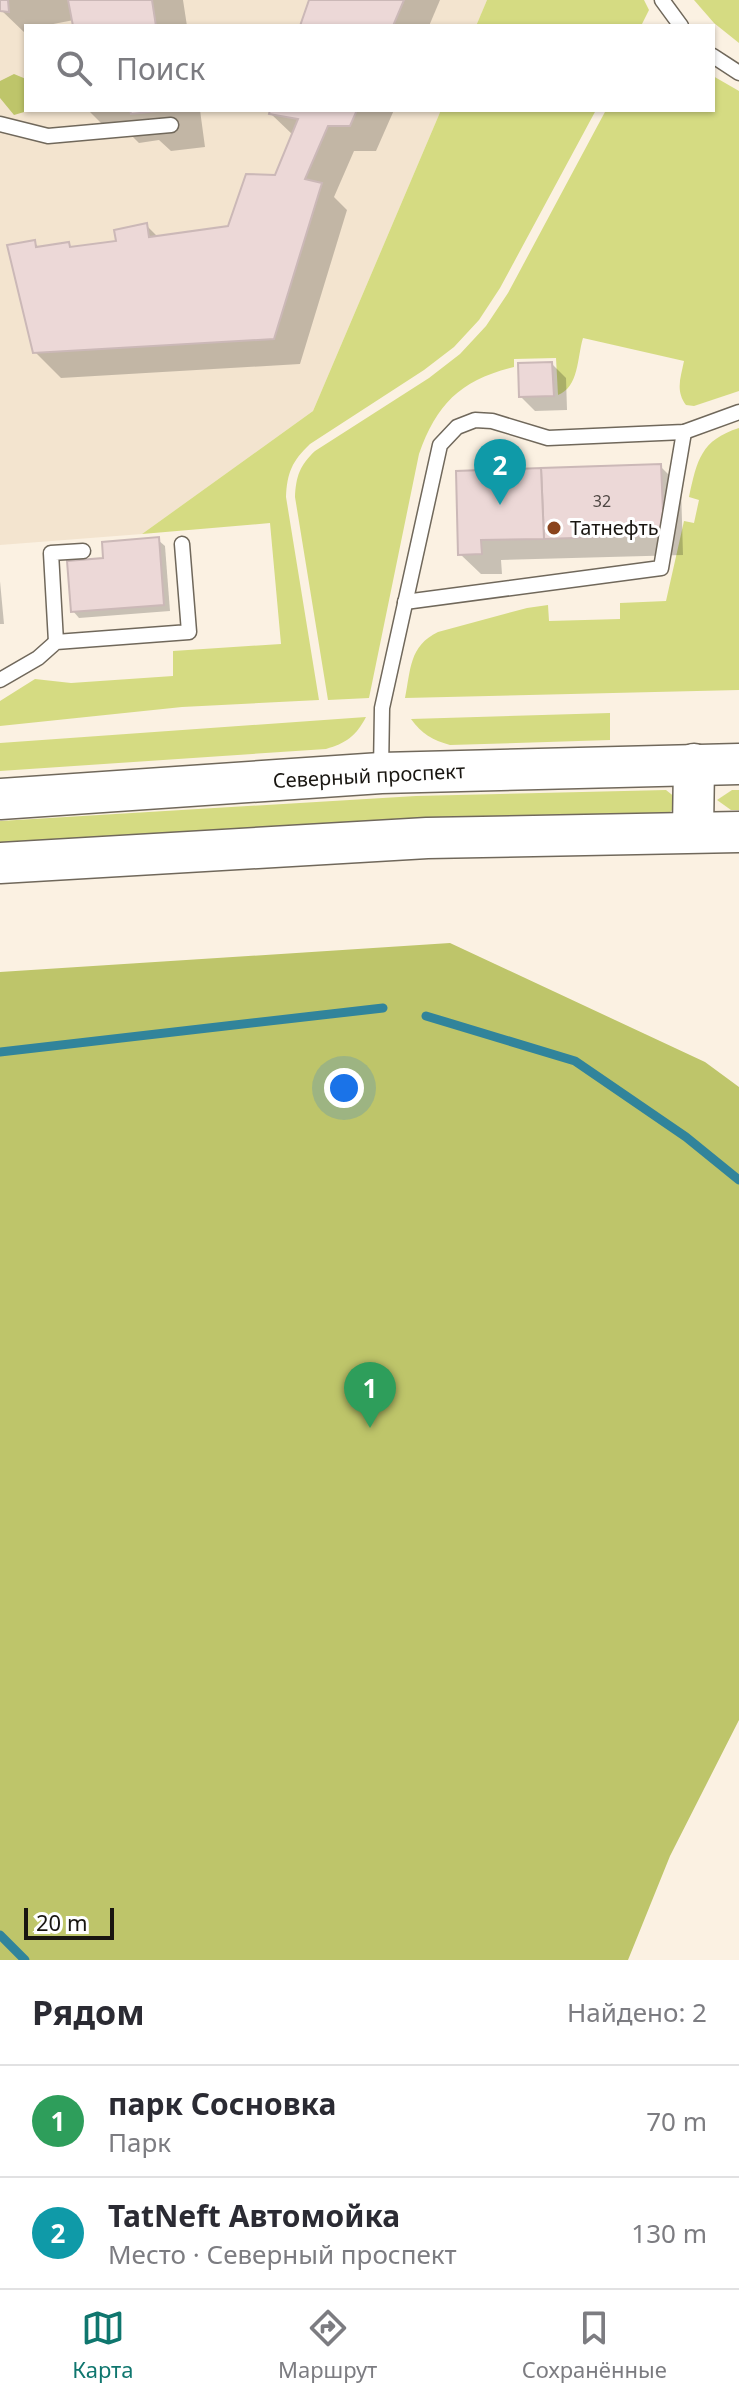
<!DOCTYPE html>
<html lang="ru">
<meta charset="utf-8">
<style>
:root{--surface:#fff;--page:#f2f2f3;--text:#2b2b33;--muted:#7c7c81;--line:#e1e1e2;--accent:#0f766e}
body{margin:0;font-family:"Noto Sans",sans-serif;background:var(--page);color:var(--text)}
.scale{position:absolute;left:24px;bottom:20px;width:90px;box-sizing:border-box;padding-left:8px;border:4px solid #191611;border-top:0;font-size:22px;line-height:28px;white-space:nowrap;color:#191611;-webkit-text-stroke:6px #fff;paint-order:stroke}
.you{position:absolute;left:344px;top:1088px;width:28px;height:28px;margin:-20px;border:6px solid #fff;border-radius:50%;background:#1a73e8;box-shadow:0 0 0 12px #1a73e833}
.badge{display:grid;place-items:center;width:52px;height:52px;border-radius:50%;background:var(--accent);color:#fff;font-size:26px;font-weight:700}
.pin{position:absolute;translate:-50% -66px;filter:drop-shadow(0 2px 4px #0008)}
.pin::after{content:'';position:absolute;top:42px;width:28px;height:24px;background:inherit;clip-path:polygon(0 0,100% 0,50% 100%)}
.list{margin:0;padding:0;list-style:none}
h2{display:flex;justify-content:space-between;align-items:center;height:104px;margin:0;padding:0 32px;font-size:34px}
h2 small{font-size:26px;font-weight:400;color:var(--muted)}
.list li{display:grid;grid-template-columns:52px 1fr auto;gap:24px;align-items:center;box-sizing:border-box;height:112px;padding:0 32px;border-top:2px solid var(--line)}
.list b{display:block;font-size:30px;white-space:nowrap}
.list p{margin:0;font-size:26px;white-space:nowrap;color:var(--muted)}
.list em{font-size:26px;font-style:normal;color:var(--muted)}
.icon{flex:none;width:44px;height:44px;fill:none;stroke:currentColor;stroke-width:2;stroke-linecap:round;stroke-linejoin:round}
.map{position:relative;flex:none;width:739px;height:1960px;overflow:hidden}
.search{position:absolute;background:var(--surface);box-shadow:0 2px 6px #0004;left:24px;right:24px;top:24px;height:88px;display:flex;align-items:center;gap:20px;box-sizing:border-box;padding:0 28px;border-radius:0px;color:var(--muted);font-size:30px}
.sheet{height:328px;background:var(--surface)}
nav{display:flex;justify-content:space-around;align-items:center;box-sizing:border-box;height:112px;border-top:2px solid var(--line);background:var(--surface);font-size:22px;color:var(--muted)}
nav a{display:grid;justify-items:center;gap:4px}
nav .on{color:var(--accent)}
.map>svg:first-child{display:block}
.built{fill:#f3e4cf}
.green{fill:#d5db82}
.forest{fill:#bec56a}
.shadow{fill:#0003}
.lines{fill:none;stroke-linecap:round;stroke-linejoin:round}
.stream{stroke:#31849b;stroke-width:9}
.building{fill:#ecd8d7;stroke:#cbb8b7;stroke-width:2}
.lane-casing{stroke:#70685b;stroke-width:17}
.secondary-casing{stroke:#70685b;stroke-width:43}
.lane{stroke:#fff;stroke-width:14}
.secondary{stroke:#fff;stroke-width:40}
.poi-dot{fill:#8a441d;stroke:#fff;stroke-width:3}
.labels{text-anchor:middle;stroke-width:6;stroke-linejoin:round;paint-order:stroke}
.number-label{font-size:16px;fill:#4e4642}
.poi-label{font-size:20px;fill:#191611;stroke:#fff;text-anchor:start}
.street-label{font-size:20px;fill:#191611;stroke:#fff}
</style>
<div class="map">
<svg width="739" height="1960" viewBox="0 0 739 1960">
<rect width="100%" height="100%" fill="#fbf1e2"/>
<!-- built -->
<path class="built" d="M0 0H487L476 26H26V110H441L313 411 142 534 0 545Z"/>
<!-- green -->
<g class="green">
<path d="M487 0H644L649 10 641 26H476Z"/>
<path d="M694 0H739V43L714 23Z"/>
<path d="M713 76 739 91V391L694 406 686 405C675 390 681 377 684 361L583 338C577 358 579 387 558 395L556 358 514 359V367C461 380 437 403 419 454L369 698 328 700 295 497C296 476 300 465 315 451L429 378 460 354 486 326 508 293 606 110H713Z"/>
<path d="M441 110H596L500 288 479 320 454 347 424 370 310 444C292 461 287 473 286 497L319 700 182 707 0 726V701L35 679 71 683 173 676V651L281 644 270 523 142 534 313 411Z"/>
<path d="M739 428V690L405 698C411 669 409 646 438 632L527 608 548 605 549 621 620 619V603L666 601 684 521 694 523 699 500 689 497C697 460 701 440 739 428Z"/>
<path d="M610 713V740L450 745C432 740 422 734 411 719Z"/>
<path d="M366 717C356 736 346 743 326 749L0 771V743Z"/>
<path d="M666 790 681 802 669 813 420 821 0 845V821L416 796Z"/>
<path d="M732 790H739V810H731L717 800Z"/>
</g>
<!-- forest -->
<g class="forest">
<path d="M14 74 26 79V110H31L14 115 0 98V81Z"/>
<path d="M450 943 705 1062 739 1087V1720L670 1856 628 1960H0V972Z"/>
</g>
<!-- shadow -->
<g class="shadow">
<path d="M0 0H183L187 26H75L74 20 43 26H26V34L1 10Z"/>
<path d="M312 0H440L429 26H302Z"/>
<path d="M88 110H200L205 147 171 151 159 140 139 143 127 131 111 133Z"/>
<path d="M273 110H394L376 151H354L334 197 347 210 300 364 61 378 35 352 34 242 40 249 68 244 72 248 118 243 146 225 159 238 229 228 277 177 293 135 271 114Z"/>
<path d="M552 364 566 378 567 410 535 411 521 397Z"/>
<path d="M660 466 681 487 683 555 501 560 502 574H481L460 554 458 473Z"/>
<path d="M158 540 165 546 170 611 79 618 73 611Z"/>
<path d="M0 581 4 624H0Z"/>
</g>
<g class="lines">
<!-- stream -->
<g class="stream">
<path d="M426 1016 575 1061 686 1137 739 1180"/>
<path d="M0 1052 383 1008"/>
<path d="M0 1935 25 1960"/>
</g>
</g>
<!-- building -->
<g class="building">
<path d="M0 0H8L9 12 0 11Z"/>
<path d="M68 0H152L156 26H73Z"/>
<path d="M309 0H404L393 26H300Z"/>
<path d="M130 110H167L131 114Z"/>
<path d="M270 110H357L350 126H328L305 179 322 183 274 339 33 353 7 245 35 240 36 247 69 242 70 247 116 241 114 230 147 223 149 237 228 226 246 174 275 175 298 119 269 114Z"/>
<path d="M552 362 554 396 519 397 518 363Z"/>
<path d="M661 464 664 535 544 539 541 468Z"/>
<path d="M541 468 544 539 481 540 482 554 458 555 456 471Z"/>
<path d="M159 537 164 605 71 612 67 561 103 558 102 542Z"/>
</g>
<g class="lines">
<!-- lane casing -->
<g class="lane-casing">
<g id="lane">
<path d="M662 0 681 26"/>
<path d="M713 56 739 73"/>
<path d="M0 124 48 136 171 125"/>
<path d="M405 602 661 568 684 432"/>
<path d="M56 642 51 553 83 551"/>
<path d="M0 680 38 658 56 642 189 632 182 544"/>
<path d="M381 772 382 708 440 445 457 427 475 420 492 421 548 438 684 432 739 412"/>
</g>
</g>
<!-- secondary casing -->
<g class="secondary-casing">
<g id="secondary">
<path d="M0 799 381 773 739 764"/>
<path d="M693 831 694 764"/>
<path d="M0 863 427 838 739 832"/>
</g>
</g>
<!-- lane -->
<use href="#lane" class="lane"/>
<!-- secondary -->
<use href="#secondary" class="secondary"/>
</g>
<!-- markers -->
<circle class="poi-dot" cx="554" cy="528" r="8"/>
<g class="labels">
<!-- number labels -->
<g class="number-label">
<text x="602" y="507">32</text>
</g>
<!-- poi labels -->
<g class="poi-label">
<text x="570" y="535">Татнефть</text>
</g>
<!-- street labels -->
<g class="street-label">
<text transform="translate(369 776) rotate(-3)" y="7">Северный проспект</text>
</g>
</g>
</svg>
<div class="scale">20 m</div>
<div class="you"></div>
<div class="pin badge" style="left:370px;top:1428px;background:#2e9e5b">1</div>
<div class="pin badge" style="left:500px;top:505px;background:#0f9aa8">2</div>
<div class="search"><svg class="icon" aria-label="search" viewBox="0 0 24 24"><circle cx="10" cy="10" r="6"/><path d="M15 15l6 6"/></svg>Поиск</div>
</div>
<section class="sheet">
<h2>Рядом<small>Найдено: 2</small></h2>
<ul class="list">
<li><span class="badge" style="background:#2e9e5b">1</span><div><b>парк Сосновка</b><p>Парк</p></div><em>70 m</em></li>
<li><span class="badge" style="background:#0f9aa8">2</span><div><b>TatNeft Автомойка</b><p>Место · Северный проспект</p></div><em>130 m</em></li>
</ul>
</section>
<nav>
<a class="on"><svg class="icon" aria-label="map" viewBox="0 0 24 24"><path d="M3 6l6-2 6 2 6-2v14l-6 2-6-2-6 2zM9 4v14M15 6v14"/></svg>Карта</a>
<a><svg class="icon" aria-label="directions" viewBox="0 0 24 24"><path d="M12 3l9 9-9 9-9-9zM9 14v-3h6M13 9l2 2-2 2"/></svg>Маршрут</a>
<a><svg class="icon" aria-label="saved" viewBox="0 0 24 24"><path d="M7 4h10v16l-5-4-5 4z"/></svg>Сохранённые</a>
</nav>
